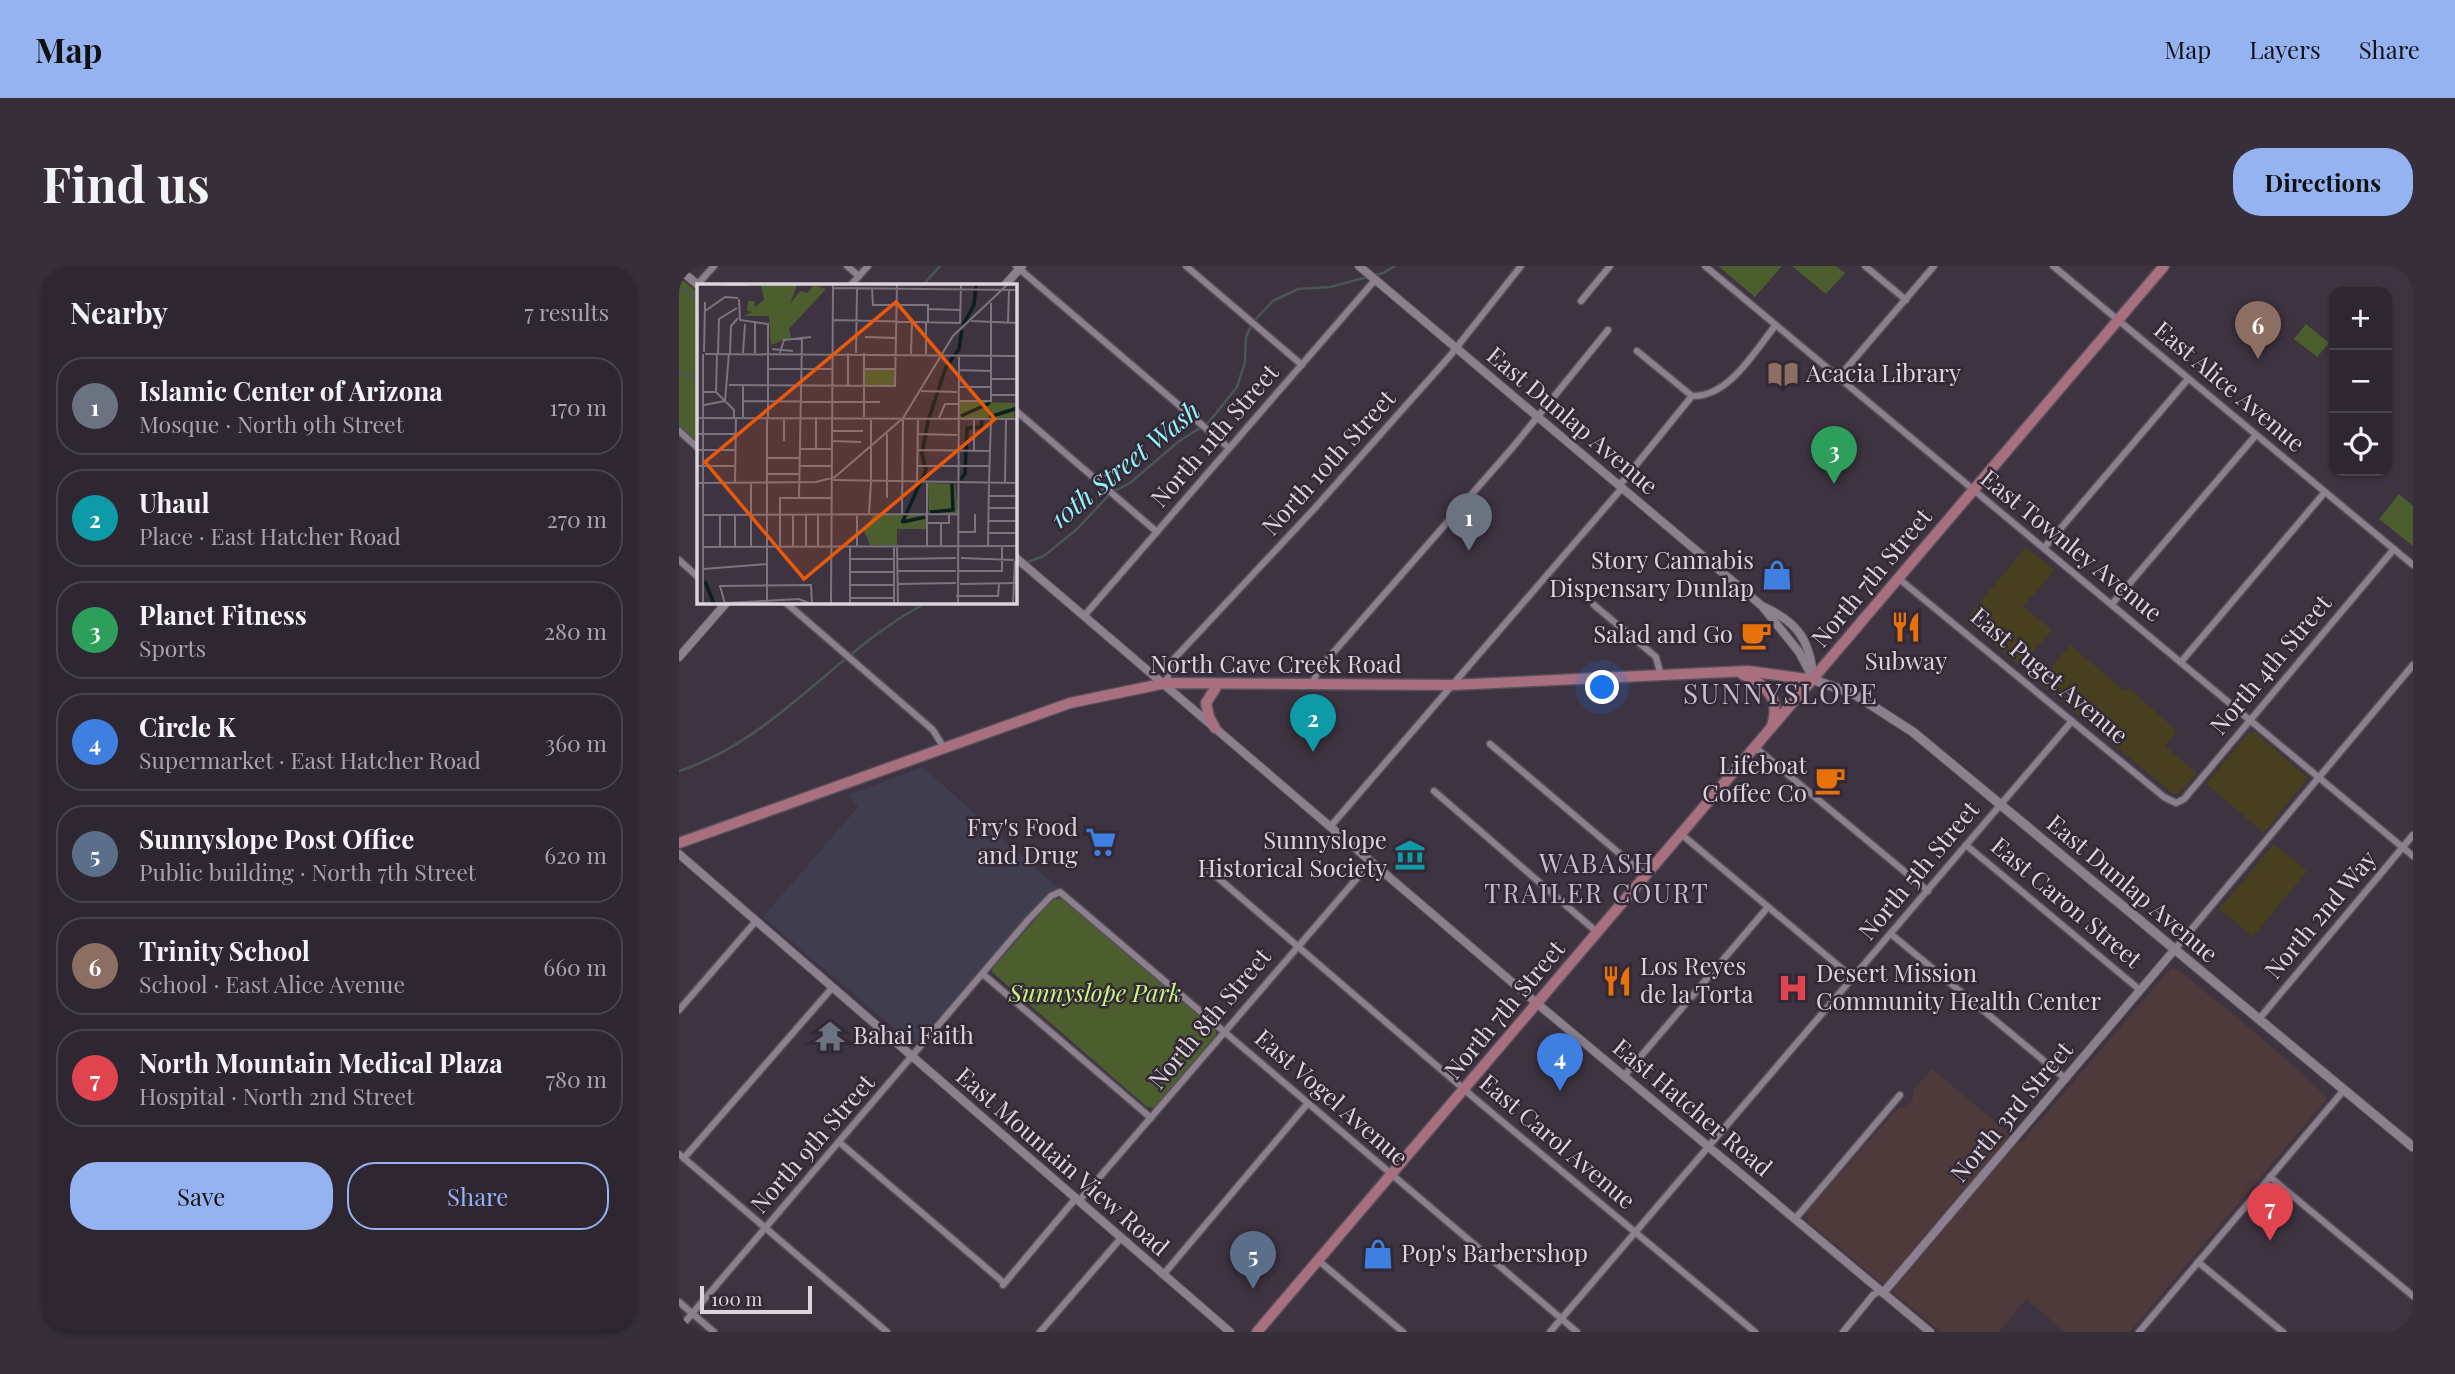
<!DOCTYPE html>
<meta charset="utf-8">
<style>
:root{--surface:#2e2631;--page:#362e39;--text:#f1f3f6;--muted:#a7a5ab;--line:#49434d;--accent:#95b2f1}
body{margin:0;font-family:"Playfair Display",serif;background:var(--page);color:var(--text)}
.controls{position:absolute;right:21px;top:21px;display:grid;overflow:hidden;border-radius:14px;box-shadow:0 2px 5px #0004}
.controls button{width:63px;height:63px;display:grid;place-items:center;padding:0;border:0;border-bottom:2px solid var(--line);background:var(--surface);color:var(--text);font:35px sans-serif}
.scale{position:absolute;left:21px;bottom:18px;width:112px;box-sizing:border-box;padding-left:7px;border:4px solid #dbd4dc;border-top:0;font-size:19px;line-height:24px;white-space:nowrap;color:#dbd4dc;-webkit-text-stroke:5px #332936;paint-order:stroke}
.you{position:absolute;left:924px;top:422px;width:24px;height:24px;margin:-18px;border:5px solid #fff;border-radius:50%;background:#1a73e8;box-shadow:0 0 0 10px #1a73e833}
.badge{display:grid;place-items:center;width:46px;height:46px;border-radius:50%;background:var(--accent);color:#fff;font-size:23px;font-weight:700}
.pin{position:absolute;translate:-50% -58px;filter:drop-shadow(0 2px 4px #0008)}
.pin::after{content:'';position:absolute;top:37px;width:24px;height:21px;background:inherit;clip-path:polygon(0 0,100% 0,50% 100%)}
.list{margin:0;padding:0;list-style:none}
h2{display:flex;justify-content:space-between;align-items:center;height:91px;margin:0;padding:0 28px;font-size:30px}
h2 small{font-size:23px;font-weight:400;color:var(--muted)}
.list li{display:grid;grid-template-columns:46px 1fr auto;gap:21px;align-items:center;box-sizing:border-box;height:98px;margin:0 14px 14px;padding:0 14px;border:2px solid var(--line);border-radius:28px}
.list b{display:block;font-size:26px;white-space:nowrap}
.list p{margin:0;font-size:23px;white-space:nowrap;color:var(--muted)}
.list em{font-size:23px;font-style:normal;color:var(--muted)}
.actions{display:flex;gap:14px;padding:21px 28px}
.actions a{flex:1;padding:16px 0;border:2px solid var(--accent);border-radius:28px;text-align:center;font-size:24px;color:var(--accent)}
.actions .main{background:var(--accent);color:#111}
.icon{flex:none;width:38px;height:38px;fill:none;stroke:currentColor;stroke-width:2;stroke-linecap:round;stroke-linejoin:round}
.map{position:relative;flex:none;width:1734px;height:1066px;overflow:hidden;border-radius:28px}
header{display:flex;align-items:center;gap:42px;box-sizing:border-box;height:98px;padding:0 35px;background:var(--accent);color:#111}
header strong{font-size:33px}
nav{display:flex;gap:38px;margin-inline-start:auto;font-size:24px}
.intro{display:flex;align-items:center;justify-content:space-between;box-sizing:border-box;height:168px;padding:0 42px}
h1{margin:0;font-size:49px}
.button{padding:18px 32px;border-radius:28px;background:var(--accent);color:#111;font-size:24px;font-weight:700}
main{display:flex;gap:42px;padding:0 42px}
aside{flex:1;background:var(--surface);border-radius:28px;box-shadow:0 2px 5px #0004}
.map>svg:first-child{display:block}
.industrial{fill:#3f3d4e}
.medical{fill:#4e393b}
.green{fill:#4c5e2e}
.sand{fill:#483f1f}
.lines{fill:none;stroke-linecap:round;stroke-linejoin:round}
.stream{stroke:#4a5558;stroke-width:2.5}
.minor-casing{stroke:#574f5a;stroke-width:9}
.tertiary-casing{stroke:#574f5a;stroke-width:10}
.secondary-casing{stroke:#574f5a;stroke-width:11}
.primary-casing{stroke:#574f5a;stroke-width:13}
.minor{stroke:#8c808f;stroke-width:6}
.tertiary{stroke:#8c808f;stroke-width:8}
.secondary{stroke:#8c808f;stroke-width:9}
.primary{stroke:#a86f7f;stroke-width:10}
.labels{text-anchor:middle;stroke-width:5;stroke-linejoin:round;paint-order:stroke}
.poi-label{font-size:24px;fill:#dbd4dc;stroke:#332936;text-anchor:start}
.street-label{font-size:24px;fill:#dbd4dc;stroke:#332936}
.park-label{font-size:24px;font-style:italic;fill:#c9f67e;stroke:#332936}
.water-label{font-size:26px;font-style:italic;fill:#92f4fb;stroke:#332936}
.neighbourhood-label{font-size:26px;letter-spacing:2px;fill:#c8bccc;stroke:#332936}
.quarter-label{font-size:28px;letter-spacing:2px;fill:#c8bccc;stroke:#332936}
.inset-river{fill:none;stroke:#0c1f20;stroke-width:3.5}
.inset-road{fill:none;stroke:#7d737f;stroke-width:2}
.view{fill:#e8590c;fill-opacity:0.15;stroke:#e8590c;stroke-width:3.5}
.inset-edge{fill:none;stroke:#dbd4dc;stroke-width:3.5}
</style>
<header>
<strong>Map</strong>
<nav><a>Map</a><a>Layers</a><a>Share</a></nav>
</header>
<div class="intro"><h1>Find us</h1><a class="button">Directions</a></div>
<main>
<aside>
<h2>Nearby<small>7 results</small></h2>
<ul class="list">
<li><span class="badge" style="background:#6b7280">1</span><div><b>Islamic Center of Arizona</b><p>Mosque · North 9th Street</p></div><em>170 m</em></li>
<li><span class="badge" style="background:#0f9aa8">2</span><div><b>Uhaul</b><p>Place · East Hatcher Road</p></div><em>270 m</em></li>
<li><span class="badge" style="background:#2e9e5b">3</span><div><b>Planet Fitness</b><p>Sports</p></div><em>280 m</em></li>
<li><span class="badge" style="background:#3f7fe0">4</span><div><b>Circle K</b><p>Supermarket · East Hatcher Road</p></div><em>360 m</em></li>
<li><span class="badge" style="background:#5c6f8a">5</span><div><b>Sunnyslope Post Office</b><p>Public building · North 7th Street</p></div><em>620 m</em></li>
<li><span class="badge" style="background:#8d6e63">6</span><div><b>Trinity School</b><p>School · East Alice Avenue</p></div><em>660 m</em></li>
<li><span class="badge" style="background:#e0444e">7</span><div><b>North Mountain Medical Plaza</b><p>Hospital · North 2nd Street</p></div><em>780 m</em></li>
</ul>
<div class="actions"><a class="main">Save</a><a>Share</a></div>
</aside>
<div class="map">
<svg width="1734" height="1066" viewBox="0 0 1734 1066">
<rect width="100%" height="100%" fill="#3e3341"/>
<!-- industrial -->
<path class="industrial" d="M244 501 379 622 367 629 235 779 84 651 179 541 169 529Z"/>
<!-- medical -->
<path class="medical" d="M1492 702 1498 703 1577 767 1646 829 1647 834 1451 1066H1386L1347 1033 1320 1066H1262L1129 956 1128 946 1216 845 1233 836 1235 823 1253 803 1342 877Z"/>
<!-- green -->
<g class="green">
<path d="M1039 0H1103L1076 31Z"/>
<path d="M1113 0H1157L1166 7 1147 28Z"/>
<path d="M0 11 19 27V178L0 161Z"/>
<path d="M1627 58 1650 77 1638 91 1615 73Z"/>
<path d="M1720 228 1734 240V280L1700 253Z"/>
<path d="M374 633H385L537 764V772L476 842 468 841 313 706 314 702Z"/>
</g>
<!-- sand -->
<g class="sand">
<path d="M1347 281 1376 304 1344 340 1373 364 1342 401 1286 354Z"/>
<path d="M1391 379 1446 425 1450 422 1498 465 1486 480 1518 507 1501 527 1494 528 1360 416Z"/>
<path d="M1576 466 1629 512 1585 567 1527 518 1569 467Z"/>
<path d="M1595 578 1628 605 1574 671 1540 643Z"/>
</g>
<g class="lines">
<!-- stream -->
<g class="stream">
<path d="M244 19 261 0"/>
<path d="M0 21 19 33"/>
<path d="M0 107 19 112"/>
<path d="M346 297 365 290 398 263 432 227 451 217 499 176 530 156 558 121 566 96 567 71 574 56 594 35 619 23 651 21 704 7 716 0"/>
<path d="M0 505C98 473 159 382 249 336"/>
</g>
<!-- minor casing -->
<g class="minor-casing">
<g id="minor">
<path d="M168 0 180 10"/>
<path d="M337 0 550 182"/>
<path d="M507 0 623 99"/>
<path d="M1026 0 1734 590"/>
<path d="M1186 0 1227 34"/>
<path d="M1374 0 1734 299"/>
<path d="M18 19 35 0"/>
<path d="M172 19 189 0"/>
<path d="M902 35 931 0"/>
<path d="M958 85 1013 130"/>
<path d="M1159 112 1255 0"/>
<path d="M336 144 478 266"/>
<path d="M0 165 19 182"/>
<path d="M940 220 1013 130C1050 131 1075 86 1096 60"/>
<path d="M1365 282 1509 113"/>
<path d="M0 294 19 311"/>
<path d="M1219 312 1485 531 1497 537 1505 533 1715 283"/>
<path d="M106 336 254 464 265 482"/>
<path d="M1433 338 1577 169"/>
<path d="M915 339 977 391 982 410"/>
<path d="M405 350 696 14"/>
<path d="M1502 396 1646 226"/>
<path d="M487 417 493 395 635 243 770 91 842 0"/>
<path d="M633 419 639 404 834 181 929 64"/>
<path d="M811 478 967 610"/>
<path d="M1077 482 1249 625"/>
<path d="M755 525 919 667"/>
<path d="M651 561 943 222"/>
<path d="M1002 568 1174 712"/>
<path d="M1287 579 1461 724"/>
<path d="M531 605 801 837 1076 1066"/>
<path d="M1212 668 1387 813"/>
<path d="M1496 683 1734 399"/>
<path d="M305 709 472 852"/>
<path d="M0 744 77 655"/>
<path d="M1580 753 1734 569"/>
<path d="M945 810 1089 641"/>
<path d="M160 876 325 1017"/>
<path d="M0 888 208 1066"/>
<path d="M5 892 153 722"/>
<path d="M1591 911 1734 1030"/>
<path d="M400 935 692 596"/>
<path d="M1116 953 1221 829"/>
<path d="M640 995 724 1066"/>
<path d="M1519 996 1604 1066"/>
<path d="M484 1009 629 837"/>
<path d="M324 1019 397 932"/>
<path d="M0 1036 35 1066"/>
<path d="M0 1063 349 654 372 630 381 626 898 1066"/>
<path d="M361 1066 442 972"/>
<path d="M871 1066 1393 455"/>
<path d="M1164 1066 1194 1029 1201 1025"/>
<path d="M1460 1066 1665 824"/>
</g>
</g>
<!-- tertiary casing -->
<g class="tertiary-casing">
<g id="tertiary">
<path d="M680 0 1083 340 1120 386 1135 414"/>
<path d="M0 3 19 19"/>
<path d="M326 19 343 0"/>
<path d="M336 291 848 729 1251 1066"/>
<path d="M1085 341C1118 356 1130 373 1134 408"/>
<path d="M0 391 48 336"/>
<path d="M0 588 551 1066"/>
<path d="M1204 1027 1496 683"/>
</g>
</g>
<!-- secondary casing -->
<g class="secondary-casing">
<path id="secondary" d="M1135 414 1175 428 1234 466 1734 881"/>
</g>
<!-- primary casing -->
<g class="primary-casing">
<g id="primary">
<path d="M1063 408C1088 418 1103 434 1092 462"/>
<path d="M536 462 530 451 527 437 539 418"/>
<path d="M0 577 391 437 487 417 773 419 1069 405 1135 414"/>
<path d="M578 1066 1485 0"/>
</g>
</g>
<!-- minor -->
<use href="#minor" class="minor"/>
<!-- tertiary -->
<use href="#tertiary" class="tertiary"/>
<!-- secondary -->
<use href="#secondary" class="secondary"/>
<!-- primary -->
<use href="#primary" class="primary"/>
</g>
<!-- icons -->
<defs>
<g id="library-bare" transform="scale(2.415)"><path d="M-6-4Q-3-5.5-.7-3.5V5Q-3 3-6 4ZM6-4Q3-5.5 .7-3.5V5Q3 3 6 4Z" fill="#8d6e63" stroke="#332936" stroke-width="2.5" paint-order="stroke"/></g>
<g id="shop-bare" transform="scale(2.415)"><path d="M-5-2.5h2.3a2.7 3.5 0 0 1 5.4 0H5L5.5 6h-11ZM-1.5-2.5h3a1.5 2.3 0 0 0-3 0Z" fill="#3f7fe0" stroke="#332936" stroke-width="2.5" paint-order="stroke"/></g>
<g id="restaurant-bare" transform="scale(2.415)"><path d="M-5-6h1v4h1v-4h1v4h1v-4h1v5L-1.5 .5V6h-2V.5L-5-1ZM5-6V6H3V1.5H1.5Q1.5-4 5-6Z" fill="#e8710a" stroke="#332936" stroke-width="2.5" paint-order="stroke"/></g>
<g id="cafe-bare" transform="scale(2.415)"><path d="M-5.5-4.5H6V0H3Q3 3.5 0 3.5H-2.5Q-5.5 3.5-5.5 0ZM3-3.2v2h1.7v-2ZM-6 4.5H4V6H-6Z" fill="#e8710a" stroke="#332936" stroke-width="2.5" paint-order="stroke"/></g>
<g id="supermarket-bare" transform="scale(2.415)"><path d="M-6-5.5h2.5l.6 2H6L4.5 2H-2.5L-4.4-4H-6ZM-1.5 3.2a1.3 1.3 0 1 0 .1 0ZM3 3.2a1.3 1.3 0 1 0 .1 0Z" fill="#3f7fe0" stroke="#332936" stroke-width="2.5" paint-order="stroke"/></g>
<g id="museum-bare" transform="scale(2.415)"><path d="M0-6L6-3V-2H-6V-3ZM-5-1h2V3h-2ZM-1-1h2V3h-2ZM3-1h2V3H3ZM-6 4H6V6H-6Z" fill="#0f9aa8" stroke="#332936" stroke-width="2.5" paint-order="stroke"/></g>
<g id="hospital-bare" transform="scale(2.415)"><path d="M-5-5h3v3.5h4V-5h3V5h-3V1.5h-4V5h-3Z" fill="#e0444e" stroke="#332936" stroke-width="2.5" paint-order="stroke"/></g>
<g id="temple-bare" transform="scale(2.415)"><path d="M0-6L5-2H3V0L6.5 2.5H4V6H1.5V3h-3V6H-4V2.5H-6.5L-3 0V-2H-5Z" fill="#6b7280" stroke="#332936" stroke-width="2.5" paint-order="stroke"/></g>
</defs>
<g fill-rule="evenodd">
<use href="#library-bare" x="1104" y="108"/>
<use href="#shop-bare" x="1098" y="309"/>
<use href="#restaurant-bare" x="1227" y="361"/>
<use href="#cafe-bare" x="1077" y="369"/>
<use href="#cafe-bare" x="1151" y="514"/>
<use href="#supermarket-bare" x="422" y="576"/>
<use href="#museum-bare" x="731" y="589"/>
<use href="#restaurant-bare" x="938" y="715"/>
<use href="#hospital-bare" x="1114" y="722"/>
<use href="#temple-bare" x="151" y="770"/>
<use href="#shop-bare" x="699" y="988"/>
</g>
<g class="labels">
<!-- poi labels -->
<g class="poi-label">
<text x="1127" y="116">Acacia Library</text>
<text x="1075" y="303" text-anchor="end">Story Cannabis<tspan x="1075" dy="28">Dispensary Dunlap</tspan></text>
<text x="1054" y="377" text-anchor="end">Salad and Go</text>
<text x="1227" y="404" text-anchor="middle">Subway</text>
<text x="1128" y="508" text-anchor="end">Lifeboat<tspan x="1128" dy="28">Coffee Co</tspan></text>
<text x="399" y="570" text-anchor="end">Fry's Food<tspan x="399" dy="28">and Drug</tspan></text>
<text x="708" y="583" text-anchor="end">Sunnyslope<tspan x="708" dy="28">Historical Society</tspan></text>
<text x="961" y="709">Los Reyes<tspan x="961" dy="28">de la Torta</tspan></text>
<text x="1137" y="716">Desert Mission<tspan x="1137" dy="28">Community Health Center</tspan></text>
<text x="174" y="778">Bahai Faith</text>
<text x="722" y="996">Pop's Barbershop</text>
</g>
<!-- street labels -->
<g class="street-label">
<text transform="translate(1550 121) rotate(40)" y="8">East Alice Avenue</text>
<text transform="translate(893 155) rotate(40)" y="8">East Dunlap Avenue</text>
<text transform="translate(536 170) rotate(-49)" y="8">North 11th Street</text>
<text transform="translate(650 197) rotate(-48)" y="8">North 10th Street</text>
<text transform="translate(1392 280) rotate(39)" y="8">East Townley Avenue</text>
<text transform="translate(1193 312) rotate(-50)" y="8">North 7th Street</text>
<text x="597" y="407">North Cave Creek Road</text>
<text transform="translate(1592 399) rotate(-50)" y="8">North 4th Street</text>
<text transform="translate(1370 410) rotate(40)" y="8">East Puget Avenue</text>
<text transform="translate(1240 605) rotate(-50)" y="8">North 5th Street</text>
<text transform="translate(1453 623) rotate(40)" y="8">East Dunlap Avenue</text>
<text transform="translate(1387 637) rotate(40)" y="8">East Caron Street</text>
<text transform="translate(1642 649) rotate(-50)" y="8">North 2nd Way</text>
<text transform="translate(826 744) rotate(-50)" y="8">North 7th Street</text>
<text transform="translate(531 753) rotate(-50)" y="8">North 8th Street</text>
<text transform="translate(652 832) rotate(41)" y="8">East Vogel Avenue</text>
<text transform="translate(1013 842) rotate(40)" y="8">East Hatcher Road</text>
<text transform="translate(1333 846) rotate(-50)" y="8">North 3rd Street</text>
<text transform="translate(878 876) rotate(40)" y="8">East Carol Avenue</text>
<text transform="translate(134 878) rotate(-49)" y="8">North 9th Street</text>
<text transform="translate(383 896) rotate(41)" y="8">East Mountain View Road</text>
</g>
<!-- park labels -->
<g class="park-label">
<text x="416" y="736">Sunnyslope Park</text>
</g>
<!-- water labels -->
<g class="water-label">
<text transform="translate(446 199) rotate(-39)" y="9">10th Street Wash</text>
</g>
<!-- neighbourhood labels -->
<g class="neighbourhood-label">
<text x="918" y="607">WABASH<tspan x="918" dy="30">TRAILER COURT</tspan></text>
</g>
<!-- quarter labels -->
<g class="quarter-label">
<text x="1102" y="438">SUNNYSLOPE</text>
</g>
</g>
<!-- overview -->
<g transform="translate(18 18)">
<rect width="320" height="320" fill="#3e3341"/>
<path d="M64 1H100L93 20 103 7 110 9 117 1 129 5 92 45 94 53 74 61 72 32H47L55 28 50 27 51 17H57L58 23 67 16ZM168 86H197V101H168ZM263 117 318 119 317 134H263ZM231 199 258 200 261 229H232ZM176 231H229V245H200V261H173L167 247Z" fill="#4c5e2e"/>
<path class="inset-river" d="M266 41 277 21 279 1M264 132 293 119M292 133 321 124M263 196 268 190 270 144 284 143 285 136M233 228 256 226 255 200M206 238 228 233M205 239 229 186 225 170 231 137 249 83 262 65 265 46M8 297 17 320"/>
<path class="inset-road" d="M25 1H52M136 4 321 6M175 4 176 21H231V38M42 15 43 36 71 40V133M231 25 263 26M8 27 28 13 41 14M136 36 263 39M58 37V69M274 37 321 39M311 39 312 6M263 40 264 1M168 53 199 54M75 65 96 67M7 68 8 18M21 69 22 35 40 24M33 69 34 42 41 34M46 69 48 40M83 69 87 56 114 53M159 69 160 5M6 70V134M8 70 321 72M214 70 215 37M229 70V38M72 85H135M167 85H199M262 86 294 87M294 95H321M32 101 198 102 200 1M151 101V69M261 103H294M224 107 260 108M7 108H19L37 126V133M19 108 20 69M294 111H321M28 117 32 69M46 117 183 118M261 117H294V19M7 121 28 117M46 133V101M167 133V69M0 134 321 135M242 134 248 120H261M135 147H166M0 150H39M221 150 260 151M87 157V134M135 157 164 158M103 165H135M119 165V133M0 166H39M220 166 293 167M277 166V135M70 174H103M0 182H38M103 182H135M220 182H293M70 190H103M136 196 321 199M38 198 39 133M174 198V134M220 198 221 134M230 198V262M292 198 294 135M308 198 309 135M0 199 119 198 138 193 206 134 256 52 310 1M291 212H321M102 214 105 54M190 214V150M291 224H321M172 230 174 198M205 230 206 134M5 231 262 230M291 237H321M230 239H252V230M244 240V262M262 248H278V230M291 249H321M83 262V214H135M96 262V230M109 262V230M121 262V230M160 262V230M197 262V320M200 262 201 320M291 262 292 198M7 263 321 262M23 263V231M38 263V231M54 263V198M264 274 317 276M153 275H197M200 275 259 274M6 285 70 280M200 287H259M262 287H305V262M153 288H197M201 300 259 299M263 300 321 299M153 301H197M259 312H301L302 300M153 314H196M28 319 102 315 114 320M6 320V134M28 320 23 302 114 301 115 320M70 320V133M134 320 136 1M153 320V262M261 320 262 71M316 320 318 277"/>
<path class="view" d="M199 18 298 135 107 295 8 178Z"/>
<rect width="320" height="320" class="inset-edge"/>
</g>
</svg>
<div class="controls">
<button>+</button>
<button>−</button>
<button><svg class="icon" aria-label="locate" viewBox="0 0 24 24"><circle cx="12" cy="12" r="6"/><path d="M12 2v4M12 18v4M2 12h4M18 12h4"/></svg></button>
</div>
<div class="scale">100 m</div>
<div class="you"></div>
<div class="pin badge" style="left:790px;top:285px;background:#6b7280">1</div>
<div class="pin badge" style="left:634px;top:486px;background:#0f9aa8">2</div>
<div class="pin badge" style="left:1155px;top:218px;background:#2e9e5b">3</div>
<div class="pin badge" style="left:881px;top:825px;background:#3f7fe0">4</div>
<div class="pin badge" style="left:574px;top:1023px;background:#5c6f8a">5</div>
<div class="pin badge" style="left:1579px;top:93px;background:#8d6e63">6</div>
<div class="pin badge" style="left:1591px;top:975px;background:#e0444e">7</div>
</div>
</main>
